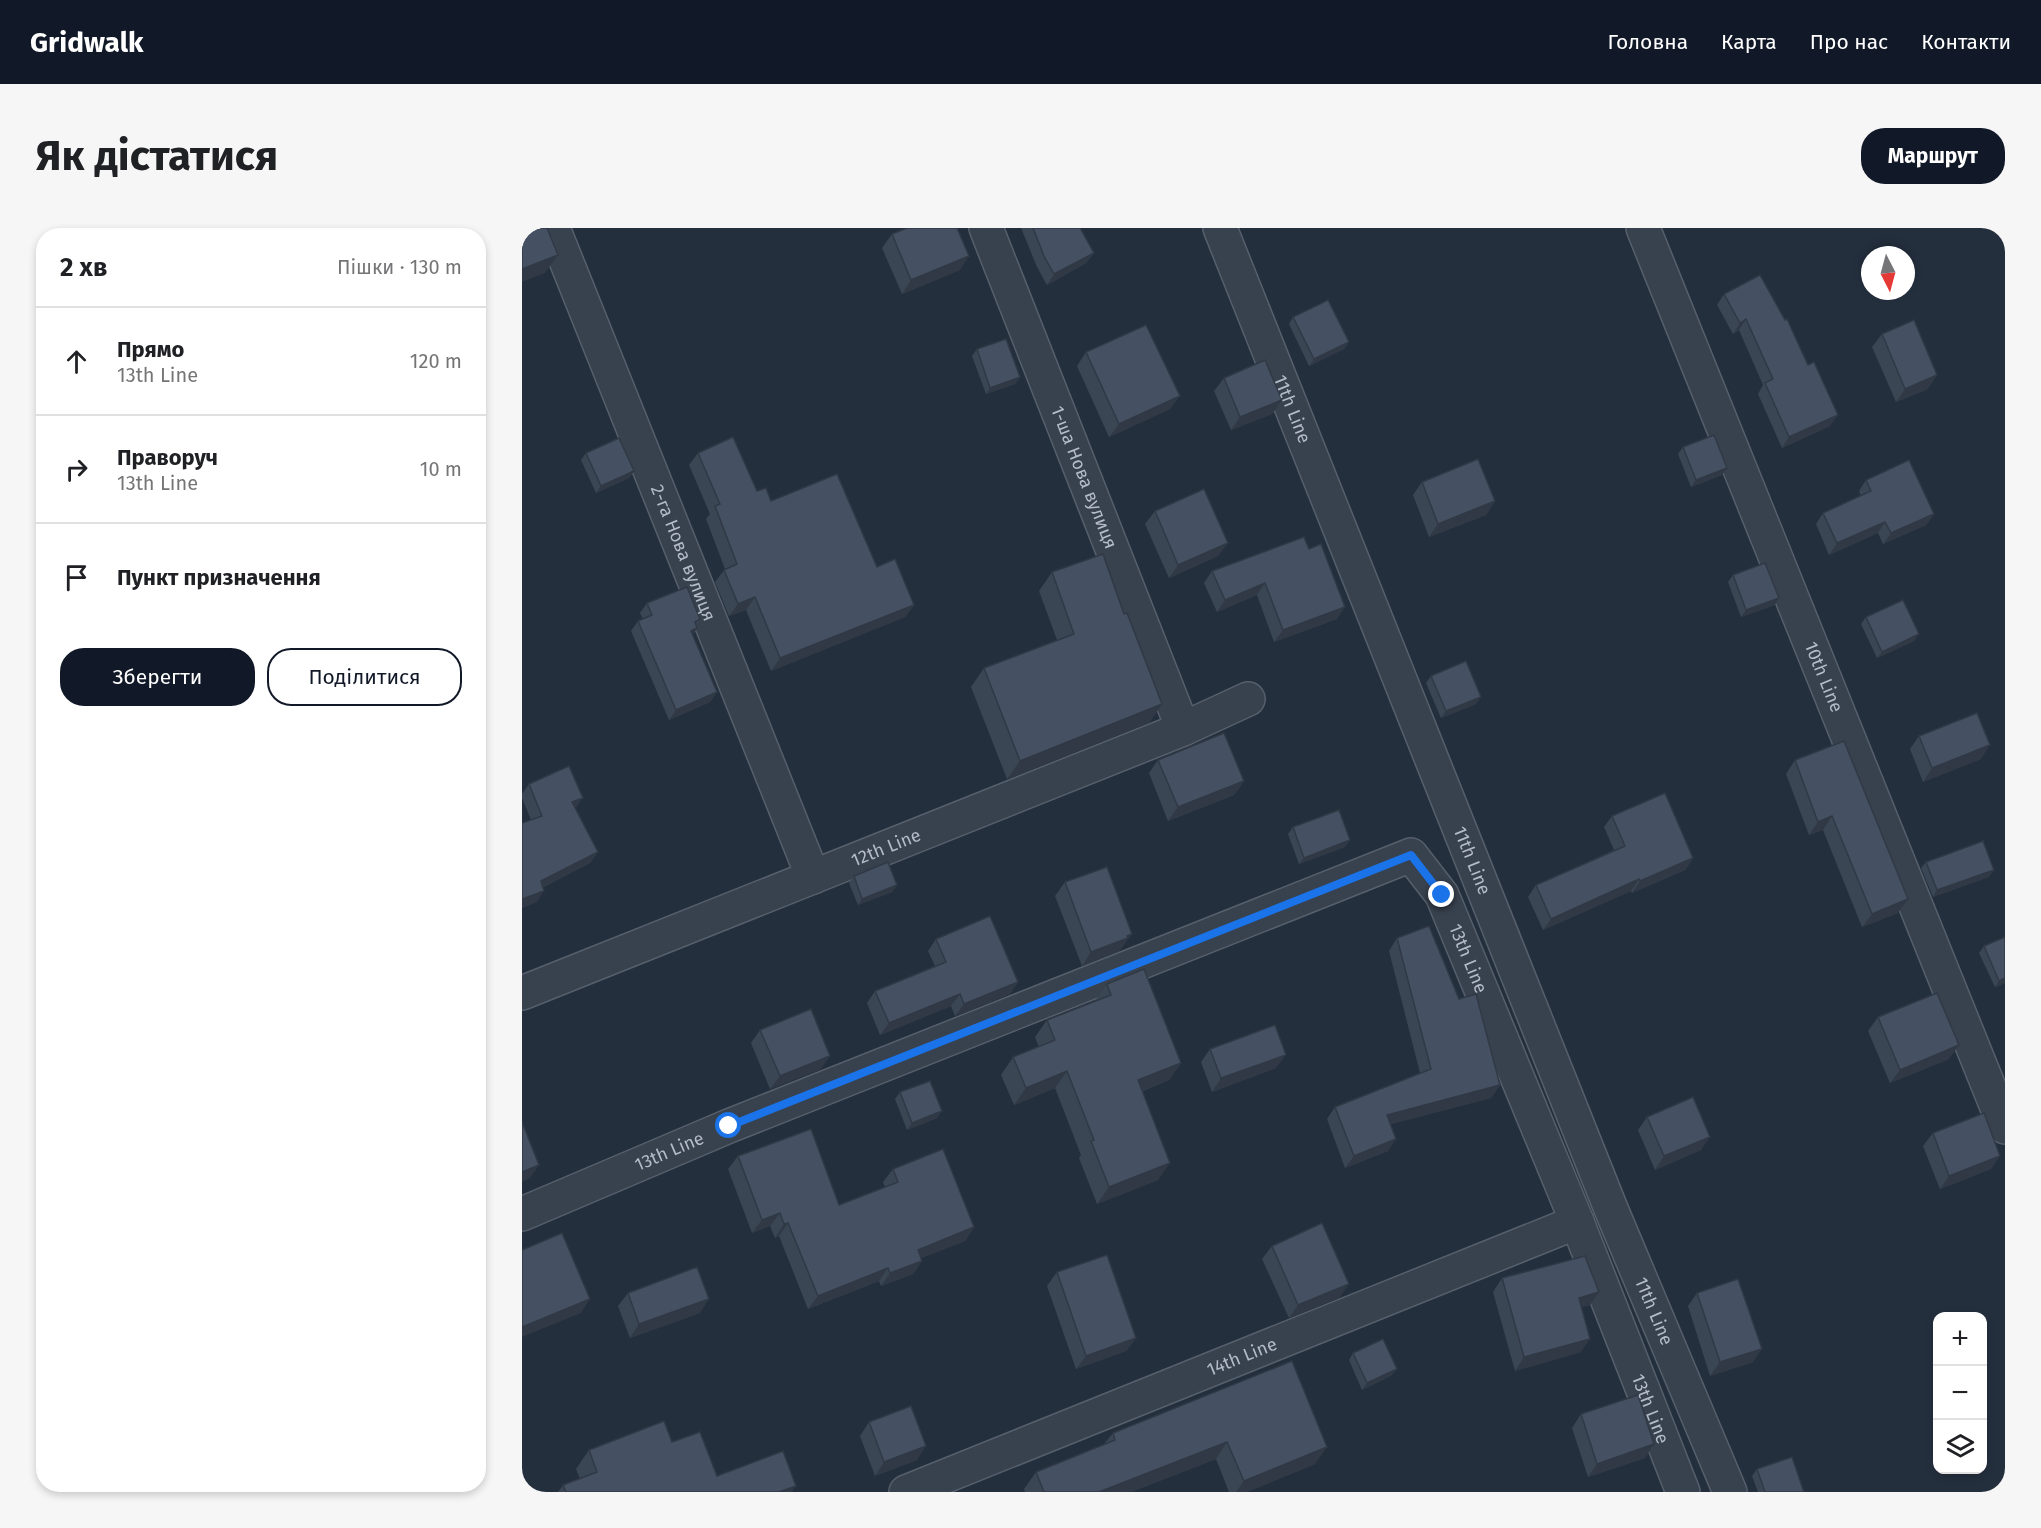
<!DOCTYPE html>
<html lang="uk">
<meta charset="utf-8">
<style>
:root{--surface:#fff;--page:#f6f6f6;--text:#202124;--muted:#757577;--line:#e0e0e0;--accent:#111827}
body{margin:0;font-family:"Fira Sans",sans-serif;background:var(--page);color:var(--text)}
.controls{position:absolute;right:18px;bottom:18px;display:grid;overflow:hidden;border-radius:12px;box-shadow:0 3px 9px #0003}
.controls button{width:54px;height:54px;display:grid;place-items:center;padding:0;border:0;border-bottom:2px solid var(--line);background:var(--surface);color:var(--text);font:30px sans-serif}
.compass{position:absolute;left:1339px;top:18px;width:54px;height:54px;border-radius:50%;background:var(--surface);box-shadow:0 3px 9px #0003;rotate:174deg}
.stop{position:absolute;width:18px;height:18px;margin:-14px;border:4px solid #1a73e8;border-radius:50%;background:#fff}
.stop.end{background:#1a73e8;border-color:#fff;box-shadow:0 2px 6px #0008}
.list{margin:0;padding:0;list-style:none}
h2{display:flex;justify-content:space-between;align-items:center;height:78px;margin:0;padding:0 24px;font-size:26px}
h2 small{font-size:20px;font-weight:400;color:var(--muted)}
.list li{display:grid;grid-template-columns:39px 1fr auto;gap:18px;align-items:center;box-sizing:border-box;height:108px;padding:0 24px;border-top:2px solid var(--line)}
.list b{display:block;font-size:22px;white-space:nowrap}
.list p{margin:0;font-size:20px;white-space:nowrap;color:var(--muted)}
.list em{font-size:20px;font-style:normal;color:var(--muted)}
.actions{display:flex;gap:12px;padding:18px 24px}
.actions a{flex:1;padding:14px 0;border:2px solid var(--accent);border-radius:24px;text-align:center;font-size:21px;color:var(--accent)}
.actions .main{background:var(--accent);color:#fff}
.icon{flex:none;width:33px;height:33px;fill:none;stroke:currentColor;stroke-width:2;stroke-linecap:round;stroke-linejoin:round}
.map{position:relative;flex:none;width:1483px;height:1264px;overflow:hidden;border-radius:24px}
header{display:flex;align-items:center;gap:36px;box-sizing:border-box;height:84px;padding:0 30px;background:var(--accent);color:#fff}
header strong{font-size:28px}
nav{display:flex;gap:33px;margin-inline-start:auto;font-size:21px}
.intro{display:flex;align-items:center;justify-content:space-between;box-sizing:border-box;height:144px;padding:0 36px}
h1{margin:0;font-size:42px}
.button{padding:15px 27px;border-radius:24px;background:var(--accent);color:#fff;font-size:21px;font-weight:700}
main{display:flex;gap:36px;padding:0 36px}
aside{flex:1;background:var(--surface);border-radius:24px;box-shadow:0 3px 9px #0003}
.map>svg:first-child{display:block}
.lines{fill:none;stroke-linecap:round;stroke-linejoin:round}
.minor-casing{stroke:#565f6c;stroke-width:36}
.minor{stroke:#38414e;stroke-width:33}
.wall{fill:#3b4654}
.shaded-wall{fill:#303945}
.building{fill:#455162;stroke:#303945;stroke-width:1.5}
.route{stroke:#1a73e8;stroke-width:8}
.labels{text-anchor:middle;stroke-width:5;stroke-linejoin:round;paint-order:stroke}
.street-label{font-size:18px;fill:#b4bcc9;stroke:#1d2633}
</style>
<header>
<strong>Gridwalk</strong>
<nav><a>Головна</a><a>Карта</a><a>Про нас</a><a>Контакти</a></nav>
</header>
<div class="intro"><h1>Як дістатися</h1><a class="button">Маршрут</a></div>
<main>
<aside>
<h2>2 хв<small>Пішки · 130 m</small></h2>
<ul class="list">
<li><svg class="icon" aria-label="ahead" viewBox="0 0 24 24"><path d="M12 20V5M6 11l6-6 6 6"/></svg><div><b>Прямо</b><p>13th Line</p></div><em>120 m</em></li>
<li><svg class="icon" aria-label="right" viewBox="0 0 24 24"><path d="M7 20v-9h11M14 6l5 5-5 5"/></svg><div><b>Праворуч</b><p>13th Line</p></div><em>10 m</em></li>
<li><svg class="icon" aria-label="arrive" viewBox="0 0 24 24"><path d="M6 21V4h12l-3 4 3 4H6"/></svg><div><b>Пункт призначення</b></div></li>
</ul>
<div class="actions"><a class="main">Зберегти</a><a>Поділитися</a></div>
</aside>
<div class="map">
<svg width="1483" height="1264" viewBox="0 0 1483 1264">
<rect width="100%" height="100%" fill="#242f3e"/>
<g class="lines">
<!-- minor casing -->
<g class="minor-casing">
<g id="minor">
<path id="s1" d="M31 0 291 649"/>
<path id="s2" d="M464 0 661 501"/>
<path id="s3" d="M698 0 1089 981 1208 1264"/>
<path id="s4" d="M1121 0 1483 899"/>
<path id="s5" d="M0 765 661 501 726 471"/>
<path id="s6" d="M0 986 207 898 889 627 920 667 1055 994 1161 1264"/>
<path id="s7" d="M384 1264 1055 994"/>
</g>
</g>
<!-- minor -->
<use href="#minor" class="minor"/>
</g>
<!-- wall -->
<g class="wall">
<path d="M499 0H558L572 25 564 35 525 57 515 39Z"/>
<path d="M370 6 438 42 380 66 360 20Z"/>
<path d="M1238 47 1308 198 1260 220 1236 166 1241 157 1217 102 1211 106 1195 77 1202 66Z"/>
<path d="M771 89 827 114 822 121 787 138 767 96Z"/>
<path d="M1360 106 1406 161 1374 174 1350 119Z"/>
<path d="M455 121 498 149 493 156 464 166 450 128Z"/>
<path d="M564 124 648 181 587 209 555 138Z"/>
<path d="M702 150 760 172 750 186 709 202 692 163Z"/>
<path d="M1161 219 1200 247 1169 259 1156 226Z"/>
<path d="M64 225 112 243 107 250 74 265 59 232Z"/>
<path d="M176 225 249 273 355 339 392 377 383 389 249 443 224 382 207 388 193 354 203 341 184 291 188 286 167 237Z"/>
<path d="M1344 252 1412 286 1404 297 1361 316 1356 305 1307 327 1294 296 1301 285 1339 268 1337 263Z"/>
<path d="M900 254 973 273 964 287 907 309 891 267Z"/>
<path d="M633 283 696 328 647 350 623 296Z"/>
<path d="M787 321 815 391 752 414 735 367 695 384 682 355 690 343Z"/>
<path d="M530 344 602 386 640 476 627 495 485 551 449 459 462 440 535 412 517 363Z"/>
<path d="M1211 347 1253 377 1219 389 1206 354Z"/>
<path d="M125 375 178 391 174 397 171 407 195 464 188 474 147 492 109 403 116 393 121 391 118 385Z"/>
<path d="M1344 389 1392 413 1355 430 1339 396Z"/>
<path d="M909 448 954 476 919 490 904 455Z"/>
<path d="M1397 508 1459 531 1401 554 1388 521Z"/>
<path d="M636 532 722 553 712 567 646 593 627 545Z"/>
<path d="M1273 532 1376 685 1340 699 1301 602 1287 607 1264 546Z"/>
<path d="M7 556 53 580 76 624 68 635 21 659 15 674 0 680V595L9 592 0 570V566Z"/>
<path d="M1090 588 1171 630 1163 642 1110 665 1109 663 1021 702 1006 669 1014 657 1092 622 1082 599Z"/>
<path d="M771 599 823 619 777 636 766 606Z"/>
<path d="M1404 634 1467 649 1411 669 1399 640Z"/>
<path d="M332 648 375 657 370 664 336 677 327 655Z"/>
<path d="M543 654 610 706 600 719 597 723 560 738 533 668Z"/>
<path d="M875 710 937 771 978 857 969 870 869 896 866 923 823 940 805 891 813 879 898 845 867 723Z"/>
<path d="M414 711 496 754 488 766 433 788 429 778 358 807 345 775 353 763 413 738 406 723Z"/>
<path d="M1462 718 1483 755 1473 759 1457 725Z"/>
<path d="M585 756 659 835 647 852 621 863 636 952 575 976 557 930 559 927 533 860 492 877 479 847 491 829 517 819 513 809 525 792 573 773Z"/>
<path d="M1356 789 1427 831 1368 855 1346 803Z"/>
<path d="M238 802 299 841 248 861 229 815Z"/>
<path d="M688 821 754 840 690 864 679 834Z"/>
<path d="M378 864 415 890 385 902 373 871Z"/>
<path d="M1125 889 1179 922 1133 942 1116 902Z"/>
<path d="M1411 905 1469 941 1418 961 1401 918Z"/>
<path d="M216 928 317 977 363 959 361 954 371 941 452 999 443 1013 399 1030 400 1033 391 1046 359 1058 357 1053 286 1081 257 1008 253 1010 248 998 230 1005 206 941Z"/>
<path d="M750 1018 818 1069 767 1090 740 1031Z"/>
<path d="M535 1044 614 1110 604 1123 554 1141 525 1058Z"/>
<path d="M980 1050 1077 1064 1068 1077 1060 1079 1059 1124 993 1143 971 1064Z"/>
<path d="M106 1065 178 1085 108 1110 96 1078Z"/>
<path d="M1175 1065 1231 1134 1188 1148 1166 1078Z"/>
<path d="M831 1125 870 1147 840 1162 827 1132Z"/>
<path d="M770 1133 793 1236 725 1264H707L694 1231 609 1264H503L502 1261 514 1244 582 1216 591 1205Z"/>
<path d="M1059 1186 1132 1216 1123 1230 1066 1249 1050 1200Z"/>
<path d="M347 1194 395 1232 353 1248 338 1208Z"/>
<path d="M150 1214 195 1248 257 1264H36L41 1257 58 1251 54 1241 67 1222Z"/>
<path d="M1235 1241 1282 1264H1236L1230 1248Z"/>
</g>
<!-- shaded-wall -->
<g class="shaded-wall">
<path d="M572 25 564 35 525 57 532 46Z"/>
<path d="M36 27 23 45 0 54V41Z"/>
<path d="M447 28 438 42 380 66 389 52Z"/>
<path d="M1224 91 1217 102 1211 106 1218 95Z"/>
<path d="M827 114 822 121 787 138 792 131Z"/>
<path d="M1415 147 1406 161 1374 174 1383 161Z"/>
<path d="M498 149 493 156 464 166 468 160Z"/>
<path d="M658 168 648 181 587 209 597 196Z"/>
<path d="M760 172 750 186 709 202 718 189Z"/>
<path d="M1316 187 1308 198 1260 220 1267 209Z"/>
<path d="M1205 240 1200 247 1169 259 1174 252Z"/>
<path d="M112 243 107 250 74 265 79 258Z"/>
<path d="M973 273 964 287 907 309 916 296Z"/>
<path d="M1412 286 1404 297 1361 316 1369 305Z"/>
<path d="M1363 294 1356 305 1307 327 1315 315Z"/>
<path d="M706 315 696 328 647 350 656 337Z"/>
<path d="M743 355 735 367 695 384 703 372Z"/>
<path d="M233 369 224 382 207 388 216 376Z"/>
<path d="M1257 370 1253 377 1219 389 1224 382Z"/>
<path d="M392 377 383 389 249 443 258 430Z"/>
<path d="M823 379 815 391 752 414 761 402Z"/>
<path d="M175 400 169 410V403Z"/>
<path d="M1397 406 1392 413 1355 430 1360 424Z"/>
<path d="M195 464 188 474 147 492 154 482Z"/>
<path d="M959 469 954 476 919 490 924 483Z"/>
<path d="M640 476 627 495 485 551 498 533Z"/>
<path d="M1468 517 1459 531 1401 554 1410 540Z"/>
<path d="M722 553 712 567 646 593 656 579Z"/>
<path d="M61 570 53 581 50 574Z"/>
<path d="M1310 588 1301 602 1287 607 1296 594Z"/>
<path d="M828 612 823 619 777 636 782 630Z"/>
<path d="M76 624 68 635 11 665 19 653Z"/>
<path d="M1171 630 1163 642 1110 665 1118 653Z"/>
<path d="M1472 642 1467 649 1411 669 1415 662Z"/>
<path d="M1117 651 1109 663 1021 702 1029 691Z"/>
<path d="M375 657 370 664 336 677 340 671Z"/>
<path d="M22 663 15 674 0 680V671Z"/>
<path d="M1386 671 1376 685 1340 699 1350 686Z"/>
<path d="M610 706 600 719 597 723 560 738 569 724Z"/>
<path d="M1483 750V755L1473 759 1477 753Z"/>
<path d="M496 754 488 766 433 788 442 776Z"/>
<path d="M438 766 429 778 358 807 367 795Z"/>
<path d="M1437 817 1427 831 1368 855 1378 842Z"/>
<path d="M764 827 754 840 690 864 699 850Z"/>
<path d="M308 828 299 841 248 861 258 848Z"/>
<path d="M659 835 647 852 604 869 616 852Z"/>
<path d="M545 843 533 860 492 877 504 860Z"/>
<path d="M978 857 969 870 857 899 865 887Z"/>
<path d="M420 883 415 890 385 902 390 895Z"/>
<path d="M1188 909 1179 922 1133 942 1142 928Z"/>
<path d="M874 911 866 923 823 940 832 928Z"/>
<path d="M1478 928 1469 941 1418 961 1427 948Z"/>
<path d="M648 935 636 952 575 976 587 959Z"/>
<path d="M17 937 8 950 0 954V944Z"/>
<path d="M258 985 248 998 230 1005 240 992Z"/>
<path d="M266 995 257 1008 253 1010 262 996Z"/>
<path d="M452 999 443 1013 387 1035 396 1022Z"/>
<path d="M400 1033 391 1046 359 1058 368 1045Z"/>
<path d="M366 1040 357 1053 286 1081 296 1068Z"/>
<path d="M827 1056 818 1069 767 1090 776 1077Z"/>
<path d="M1077 1064 1068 1077 1048 1083 1057 1070Z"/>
<path d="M68 1071 59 1085 0 1109V1099Z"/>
<path d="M187 1071 178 1085 108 1110 117 1096Z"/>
<path d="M614 1110 604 1123 554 1141 564 1128Z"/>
<path d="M1068 1111 1059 1124 993 1143 1002 1129Z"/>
<path d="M1240 1121 1231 1134 1188 1148 1198 1134Z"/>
<path d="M875 1141 870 1147 840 1162 845 1155Z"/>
<path d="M705 1214 694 1231 609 1264H577Z"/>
<path d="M1132 1216 1123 1230 1066 1249 1075 1236Z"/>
<path d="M404 1218 395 1232 353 1248 362 1234Z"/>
<path d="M805 1219 793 1236 725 1264H714L722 1253Z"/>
<path d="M274 1258 270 1264H257Z"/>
</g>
<!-- building -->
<g class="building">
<path d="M0 0H25L36 27 0 41Z"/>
<path d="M385 0H435L447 28 389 52 370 6Z"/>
<path d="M511 0H558L572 25 532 46 522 28Z"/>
<path d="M1238 47 1263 92 1265 91 1286 137 1292 134 1316 187 1267 209 1243 155 1251 151 1224 91 1218 95 1202 66Z"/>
<path d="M806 72 827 114 792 131 771 89Z"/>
<path d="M1392 92 1415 147 1383 161 1360 106Z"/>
<path d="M624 97 658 168 597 196 564 124Z"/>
<path d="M484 111 498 149 468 160 455 121Z"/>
<path d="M743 132 760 172 718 189 702 150Z"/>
<path d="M1192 207 1205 240 1174 252 1161 219Z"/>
<path d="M211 209 235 263 244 260 249 273 315 246 355 339 373 331 392 377 258 430 233 369 216 376 202 342 215 336 193 278 198 276 176 225Z"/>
<path d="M97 210 112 243 79 258 64 225Z"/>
<path d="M956 231 973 273 916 296 900 254Z"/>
<path d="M1387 232 1412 286 1369 305 1363 294 1315 315 1301 285 1349 263 1344 252Z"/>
<path d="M682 261 706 315 656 337 633 283Z"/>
<path d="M782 309 787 321 799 316 823 379 761 402 743 355 703 372 690 343Z"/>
<path d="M581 326 602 386 605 385 640 476 498 533 462 440 552 406 530 344Z"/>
<path d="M1243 335 1257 370 1224 382 1211 347Z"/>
<path d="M165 359 178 391 173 394 175 400 169 403 195 464 154 482 116 393 130 387 125 375Z"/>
<path d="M1381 372 1397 406 1360 424 1344 389Z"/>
<path d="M944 433 959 469 924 483 909 448Z"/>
<path d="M1455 485 1468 517 1410 540 1397 508Z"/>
<path d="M702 505 722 553 656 579 636 532Z"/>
<path d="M1322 513 1386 671 1350 686 1310 588 1296 594 1273 532Z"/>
<path d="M47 538 61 570 50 574 76 624 19 653 22 663 0 671V595L20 588 7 556Z"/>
<path d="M1143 565 1171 630 1118 653 1117 651 1029 691 1014 657 1103 618 1090 588Z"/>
<path d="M817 582 828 612 782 630 771 599Z"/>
<path d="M1461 613 1472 642 1415 662 1404 634Z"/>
<path d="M366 634 375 657 340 671 332 648Z"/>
<path d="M585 639 610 706 605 708 606 710 569 724 543 654Z"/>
<path d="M468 688 496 754 442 776 438 766 367 795 353 763 424 734 414 711Z"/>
<path d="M907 698 937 771 954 766 978 857 865 887 874 911 832 928 813 879 909 841 875 710Z"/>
<path d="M1483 709V750L1477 753 1462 718Z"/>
<path d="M622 741 659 835 616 852 648 935 587 959 569 913 572 912 545 843 504 860 491 829 533 812 525 792 589 767 585 756Z"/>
<path d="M1415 765 1437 817 1378 842 1356 789Z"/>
<path d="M289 781 308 828 258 848 238 802Z"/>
<path d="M753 797 764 827 699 850 688 821Z"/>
<path d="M408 853 420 883 390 895 378 864Z"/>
<path d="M1171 869 1188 909 1142 928 1125 889Z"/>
<path d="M1462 885 1478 928 1427 948 1411 905Z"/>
<path d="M0 894 17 937 0 944Z"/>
<path d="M289 901 317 977 376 954 371 941 421 921 452 999 396 1022 400 1033 368 1045 366 1040 296 1068 266 995 262 996 258 985 240 992 216 928Z"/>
<path d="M800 995 827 1056 776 1077 750 1018Z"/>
<path d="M40 1005 68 1071 0 1099V1022Z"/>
<path d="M585 1027 614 1110 564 1128 535 1044Z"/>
<path d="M1063 1028 1077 1064 1057 1070 1068 1111 1002 1129 980 1050Z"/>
<path d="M175 1039 187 1071 117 1096 106 1065Z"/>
<path d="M1216 1051 1240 1121 1198 1134 1175 1065Z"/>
<path d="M861 1111 875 1141 845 1155 831 1125Z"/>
<path d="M770 1133 805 1219 722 1253 705 1214 577 1264H522L514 1244 593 1212 591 1205Z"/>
<path d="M1116 1167 1132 1216 1075 1236 1059 1186Z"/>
<path d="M389 1178 404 1218 362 1234 347 1194Z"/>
<path d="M142 1193 150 1214 178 1204 195 1248 261 1223 274 1258 257 1264H44L41 1257 75 1244 67 1222Z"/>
<path d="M1270 1229 1282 1264H1243L1235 1241Z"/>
</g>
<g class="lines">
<!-- route -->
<path class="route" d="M207 898 889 627 920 667"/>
</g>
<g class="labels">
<!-- street labels -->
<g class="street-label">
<text dy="6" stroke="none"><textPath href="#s3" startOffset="195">11th Line</textPath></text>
<text dy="6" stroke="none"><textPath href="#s2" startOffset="268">1-ша Нова вулиця</textPath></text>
<text dy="6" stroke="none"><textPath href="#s1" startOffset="350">2-га Нова вулиця</textPath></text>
<text dy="6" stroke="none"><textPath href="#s4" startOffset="484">10th Line</textPath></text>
<text dy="6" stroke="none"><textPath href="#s5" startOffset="392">12th Line</textPath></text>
<text dy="6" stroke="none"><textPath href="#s3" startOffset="681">11th Line</textPath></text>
<text dy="6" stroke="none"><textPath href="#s6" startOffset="1078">13th Line</textPath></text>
<text dy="6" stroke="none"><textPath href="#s6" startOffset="160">13th Line</textPath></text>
<text dy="6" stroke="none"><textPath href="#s3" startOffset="1167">11th Line</textPath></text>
<text dy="6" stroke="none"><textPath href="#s7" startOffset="362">14th Line</textPath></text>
<text dy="6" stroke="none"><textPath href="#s6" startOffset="1564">13th Line</textPath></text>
</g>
</g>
</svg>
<div class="controls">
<button>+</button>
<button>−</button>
<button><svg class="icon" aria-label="layers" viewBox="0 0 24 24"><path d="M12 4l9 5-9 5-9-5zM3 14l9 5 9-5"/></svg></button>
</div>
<svg class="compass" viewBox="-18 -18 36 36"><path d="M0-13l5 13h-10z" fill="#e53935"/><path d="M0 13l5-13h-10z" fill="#757577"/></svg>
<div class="stop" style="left:207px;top:898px"></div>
<div class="stop end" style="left:920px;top:667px"></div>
</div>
</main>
